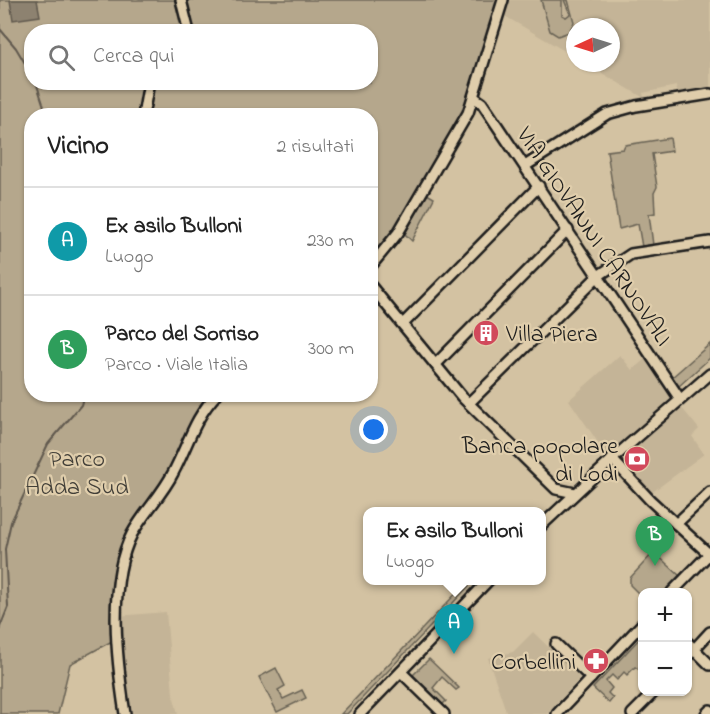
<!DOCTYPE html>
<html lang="it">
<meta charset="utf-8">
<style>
:root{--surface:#fff;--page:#f6f6f6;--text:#222;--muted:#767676;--line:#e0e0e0;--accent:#d1495b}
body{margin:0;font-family:"Indie Flower",sans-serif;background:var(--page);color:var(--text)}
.controls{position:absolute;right:18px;bottom:18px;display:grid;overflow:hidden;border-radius:12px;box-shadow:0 2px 4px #0004}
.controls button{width:54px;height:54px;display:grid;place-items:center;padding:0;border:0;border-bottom:2px solid var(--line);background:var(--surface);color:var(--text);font:30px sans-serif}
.compass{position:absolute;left:566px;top:18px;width:54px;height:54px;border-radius:50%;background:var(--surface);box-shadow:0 2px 4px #0004;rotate:266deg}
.you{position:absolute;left:374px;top:430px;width:21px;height:21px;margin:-15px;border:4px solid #fff;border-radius:50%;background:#1a73e8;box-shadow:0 0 0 9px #1a73e833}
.badge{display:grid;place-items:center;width:39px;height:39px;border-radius:50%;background:var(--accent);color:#fff;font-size:20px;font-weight:700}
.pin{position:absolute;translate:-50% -50px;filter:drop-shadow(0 2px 3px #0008)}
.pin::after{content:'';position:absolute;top:32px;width:21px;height:18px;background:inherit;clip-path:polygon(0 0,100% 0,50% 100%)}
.popup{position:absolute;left:363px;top:507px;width:183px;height:78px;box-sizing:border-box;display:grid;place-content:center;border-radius:12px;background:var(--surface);filter:drop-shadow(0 2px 4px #0005);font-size:20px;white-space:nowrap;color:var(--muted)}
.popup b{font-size:22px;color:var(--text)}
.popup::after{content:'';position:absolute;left:50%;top:100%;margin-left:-12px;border:12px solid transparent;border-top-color:var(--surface)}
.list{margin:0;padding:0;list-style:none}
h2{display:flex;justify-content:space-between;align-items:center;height:78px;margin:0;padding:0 24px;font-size:26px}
h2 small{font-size:20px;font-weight:400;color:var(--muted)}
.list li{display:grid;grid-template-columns:39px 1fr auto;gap:18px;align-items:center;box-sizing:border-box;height:108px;padding:0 24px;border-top:2px solid var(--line)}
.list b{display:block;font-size:22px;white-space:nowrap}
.list p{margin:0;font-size:20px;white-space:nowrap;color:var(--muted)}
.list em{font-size:20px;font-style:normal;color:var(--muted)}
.icon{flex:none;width:33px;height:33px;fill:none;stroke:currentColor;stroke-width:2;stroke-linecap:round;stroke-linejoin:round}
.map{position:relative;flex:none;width:710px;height:714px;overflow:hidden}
.search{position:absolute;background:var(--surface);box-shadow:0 2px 4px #0004;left:24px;top:24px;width:354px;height:66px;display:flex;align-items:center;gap:15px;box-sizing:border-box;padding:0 21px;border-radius:24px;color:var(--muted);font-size:22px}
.panel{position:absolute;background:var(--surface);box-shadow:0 2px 4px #0004;left:24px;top:108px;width:354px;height:294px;border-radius:24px}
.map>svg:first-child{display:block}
.built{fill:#c4b497}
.green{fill:#b5a78c;stroke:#686254;stroke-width:1.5;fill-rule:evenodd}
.water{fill:#8d826f;stroke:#60594e;stroke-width:1.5}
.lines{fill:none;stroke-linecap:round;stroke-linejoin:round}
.stream{stroke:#60594e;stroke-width:2}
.minor-casing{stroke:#1c1c1c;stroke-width:14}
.minor{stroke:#dfcdab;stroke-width:9}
.labels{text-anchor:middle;stroke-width:4.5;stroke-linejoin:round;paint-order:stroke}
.street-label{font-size:24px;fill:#1c1c1c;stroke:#dfcdab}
.poi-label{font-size:24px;fill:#1c1c1c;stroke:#dfcdab;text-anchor:end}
.park-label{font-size:24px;fill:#423f38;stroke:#dfcdab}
</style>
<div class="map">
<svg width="710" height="714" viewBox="0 0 710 714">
<rect width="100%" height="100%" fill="#d3c2a2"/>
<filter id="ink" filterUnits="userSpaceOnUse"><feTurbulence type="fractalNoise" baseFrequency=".0167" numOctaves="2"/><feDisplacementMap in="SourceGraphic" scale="12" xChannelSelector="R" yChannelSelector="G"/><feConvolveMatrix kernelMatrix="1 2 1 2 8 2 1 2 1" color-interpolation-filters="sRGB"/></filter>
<g filter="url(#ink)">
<!-- built -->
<g class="built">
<path d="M508 0H710V90L678 96 676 86 643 93 644 98 585 63H611V27H575V57L503 15Z"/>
<path d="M620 355 632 370 650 355 677 402 699 429 692 436 704 454 651 493 613 458 610 460 569 400Z"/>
<path d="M166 612 173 694 178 714H126L117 616Z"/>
<path d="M533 632 580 678 547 714H507L488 658 513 652Z"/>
</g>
<!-- green -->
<g class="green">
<path d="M0 0H499L466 106 400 221 371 259 370 116H32V394L214 395 198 410 171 469 121 562 114 640 70 664 58 714H0ZM32 32H370V82H32Z"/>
<path d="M541 0H562V15L566 17 570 14 564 0H568L574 22 569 32 558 36 550 31Z"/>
<path d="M670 138 672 151 652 154 657 187 654 193 655 213 649 214 653 245 642 247 638 224 619 229 607 151 623 149 625 145Z"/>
<path d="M427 194 434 198 412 241 405 234Z"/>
<path d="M710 344V358L678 387 671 378Z"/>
<path d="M654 552 680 576 664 592H642V597L630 585V578Z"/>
<path d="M466 583 469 586 347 714H341Z"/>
<path d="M642 636V664L638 669 635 667 627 675 624 672 617 680 612 675 606 681 612 688 608 693 613 698 609 703 593 688Z"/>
<path d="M429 659 459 688 456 690 442 677 433 688 446 701 442 705 413 675Z"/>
<path d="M276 668 285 686 278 690 283 699 302 690 306 698 277 712 259 677Z"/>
</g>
<!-- water -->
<path class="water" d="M10 0H37L40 16 13 20Z"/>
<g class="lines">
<!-- stream -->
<g class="stream">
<path d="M0 29 16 48 32 75"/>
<path d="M36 82 47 116"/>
<path d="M0 627 8 607 5 549 11 522 48 444 81 405 84 394"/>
</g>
<!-- minor casing -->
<g class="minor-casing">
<g id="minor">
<path d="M181 0 189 32"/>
<path d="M475 98 482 103 680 399"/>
<path d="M143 116 149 82"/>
<path d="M525 166 607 114 636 106 710 94"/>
<path d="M370 267 398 233 468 113 503 0"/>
<path d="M370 285 462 397 556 489 575 493"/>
<path d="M403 324 539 186"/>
<path d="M436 364 568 230"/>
<path d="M469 403 598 276 631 254 710 242"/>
<path d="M612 459 650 500 709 554"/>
<path d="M676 524 710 492"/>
<path d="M541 526 618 454 710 374"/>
<path d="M672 592 710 553"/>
<path d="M688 643 710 665"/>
<path d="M556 644 591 678"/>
<path d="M688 656 710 632"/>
<path d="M401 672 444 714"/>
<path d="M125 714C117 662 107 582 132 534 144 512 162 495 173 473 188 445 194 418 217 394"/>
<path d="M360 714 489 580"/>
<path d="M557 714 642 624"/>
<path d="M632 714 654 692"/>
<path d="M706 714 710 710"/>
</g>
</g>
<!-- minor -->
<use href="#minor" class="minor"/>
</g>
</g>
<!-- icons -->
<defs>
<g id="building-disc" transform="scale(1.35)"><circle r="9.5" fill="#d1495b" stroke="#dfcdab"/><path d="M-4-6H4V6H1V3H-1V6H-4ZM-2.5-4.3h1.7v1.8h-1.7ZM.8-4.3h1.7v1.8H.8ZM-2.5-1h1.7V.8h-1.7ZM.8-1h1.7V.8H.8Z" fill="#fff"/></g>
<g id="bank-disc" transform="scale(1.35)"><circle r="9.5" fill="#d1495b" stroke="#dfcdab"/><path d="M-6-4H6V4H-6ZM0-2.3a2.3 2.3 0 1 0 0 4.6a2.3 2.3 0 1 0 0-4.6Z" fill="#fff"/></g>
<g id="pharmacy-disc" transform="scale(1.35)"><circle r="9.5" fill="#d1495b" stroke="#dfcdab"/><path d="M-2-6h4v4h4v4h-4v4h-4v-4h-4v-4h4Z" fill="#fff"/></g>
</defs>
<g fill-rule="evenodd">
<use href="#building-disc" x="486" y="333"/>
<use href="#bank-disc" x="637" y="459"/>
<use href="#pharmacy-disc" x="596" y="661"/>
</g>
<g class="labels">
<!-- street labels -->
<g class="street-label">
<text transform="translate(595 236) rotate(56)" y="8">VIA GIOVANNI CARNOVALI</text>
</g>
<!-- poi labels -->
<g class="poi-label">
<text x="506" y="341" text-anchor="start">Villa Piera</text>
<text x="618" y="453">Banca popolare<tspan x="618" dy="28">di Lodi</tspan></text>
<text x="576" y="669">Corbellini</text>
</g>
<!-- park labels -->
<g class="park-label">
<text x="77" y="466">Parco<tspan x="77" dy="28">Adda Sud</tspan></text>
</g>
</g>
</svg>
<div class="controls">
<button>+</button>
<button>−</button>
</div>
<svg class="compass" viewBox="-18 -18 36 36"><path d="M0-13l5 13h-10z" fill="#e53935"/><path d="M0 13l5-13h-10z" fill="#767676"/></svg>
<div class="you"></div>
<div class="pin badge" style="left:454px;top:654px;background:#0f9aa8">A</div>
<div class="popup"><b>Ex asilo Bulloni</b>Luogo</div>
<div class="pin badge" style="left:655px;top:566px;background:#2e9e5b">B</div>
<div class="search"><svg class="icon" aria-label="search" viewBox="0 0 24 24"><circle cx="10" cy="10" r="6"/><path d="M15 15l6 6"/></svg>Cerca qui</div>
<section class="panel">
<h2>Vicino<small>2 risultati</small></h2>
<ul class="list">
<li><span class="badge" style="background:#0f9aa8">A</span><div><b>Ex asilo Bulloni</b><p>Luogo</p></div><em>230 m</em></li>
<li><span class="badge" style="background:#2e9e5b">B</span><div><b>Parco del Sorriso</b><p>Parco · Viale Italia</p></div><em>300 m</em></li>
</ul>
</section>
</div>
